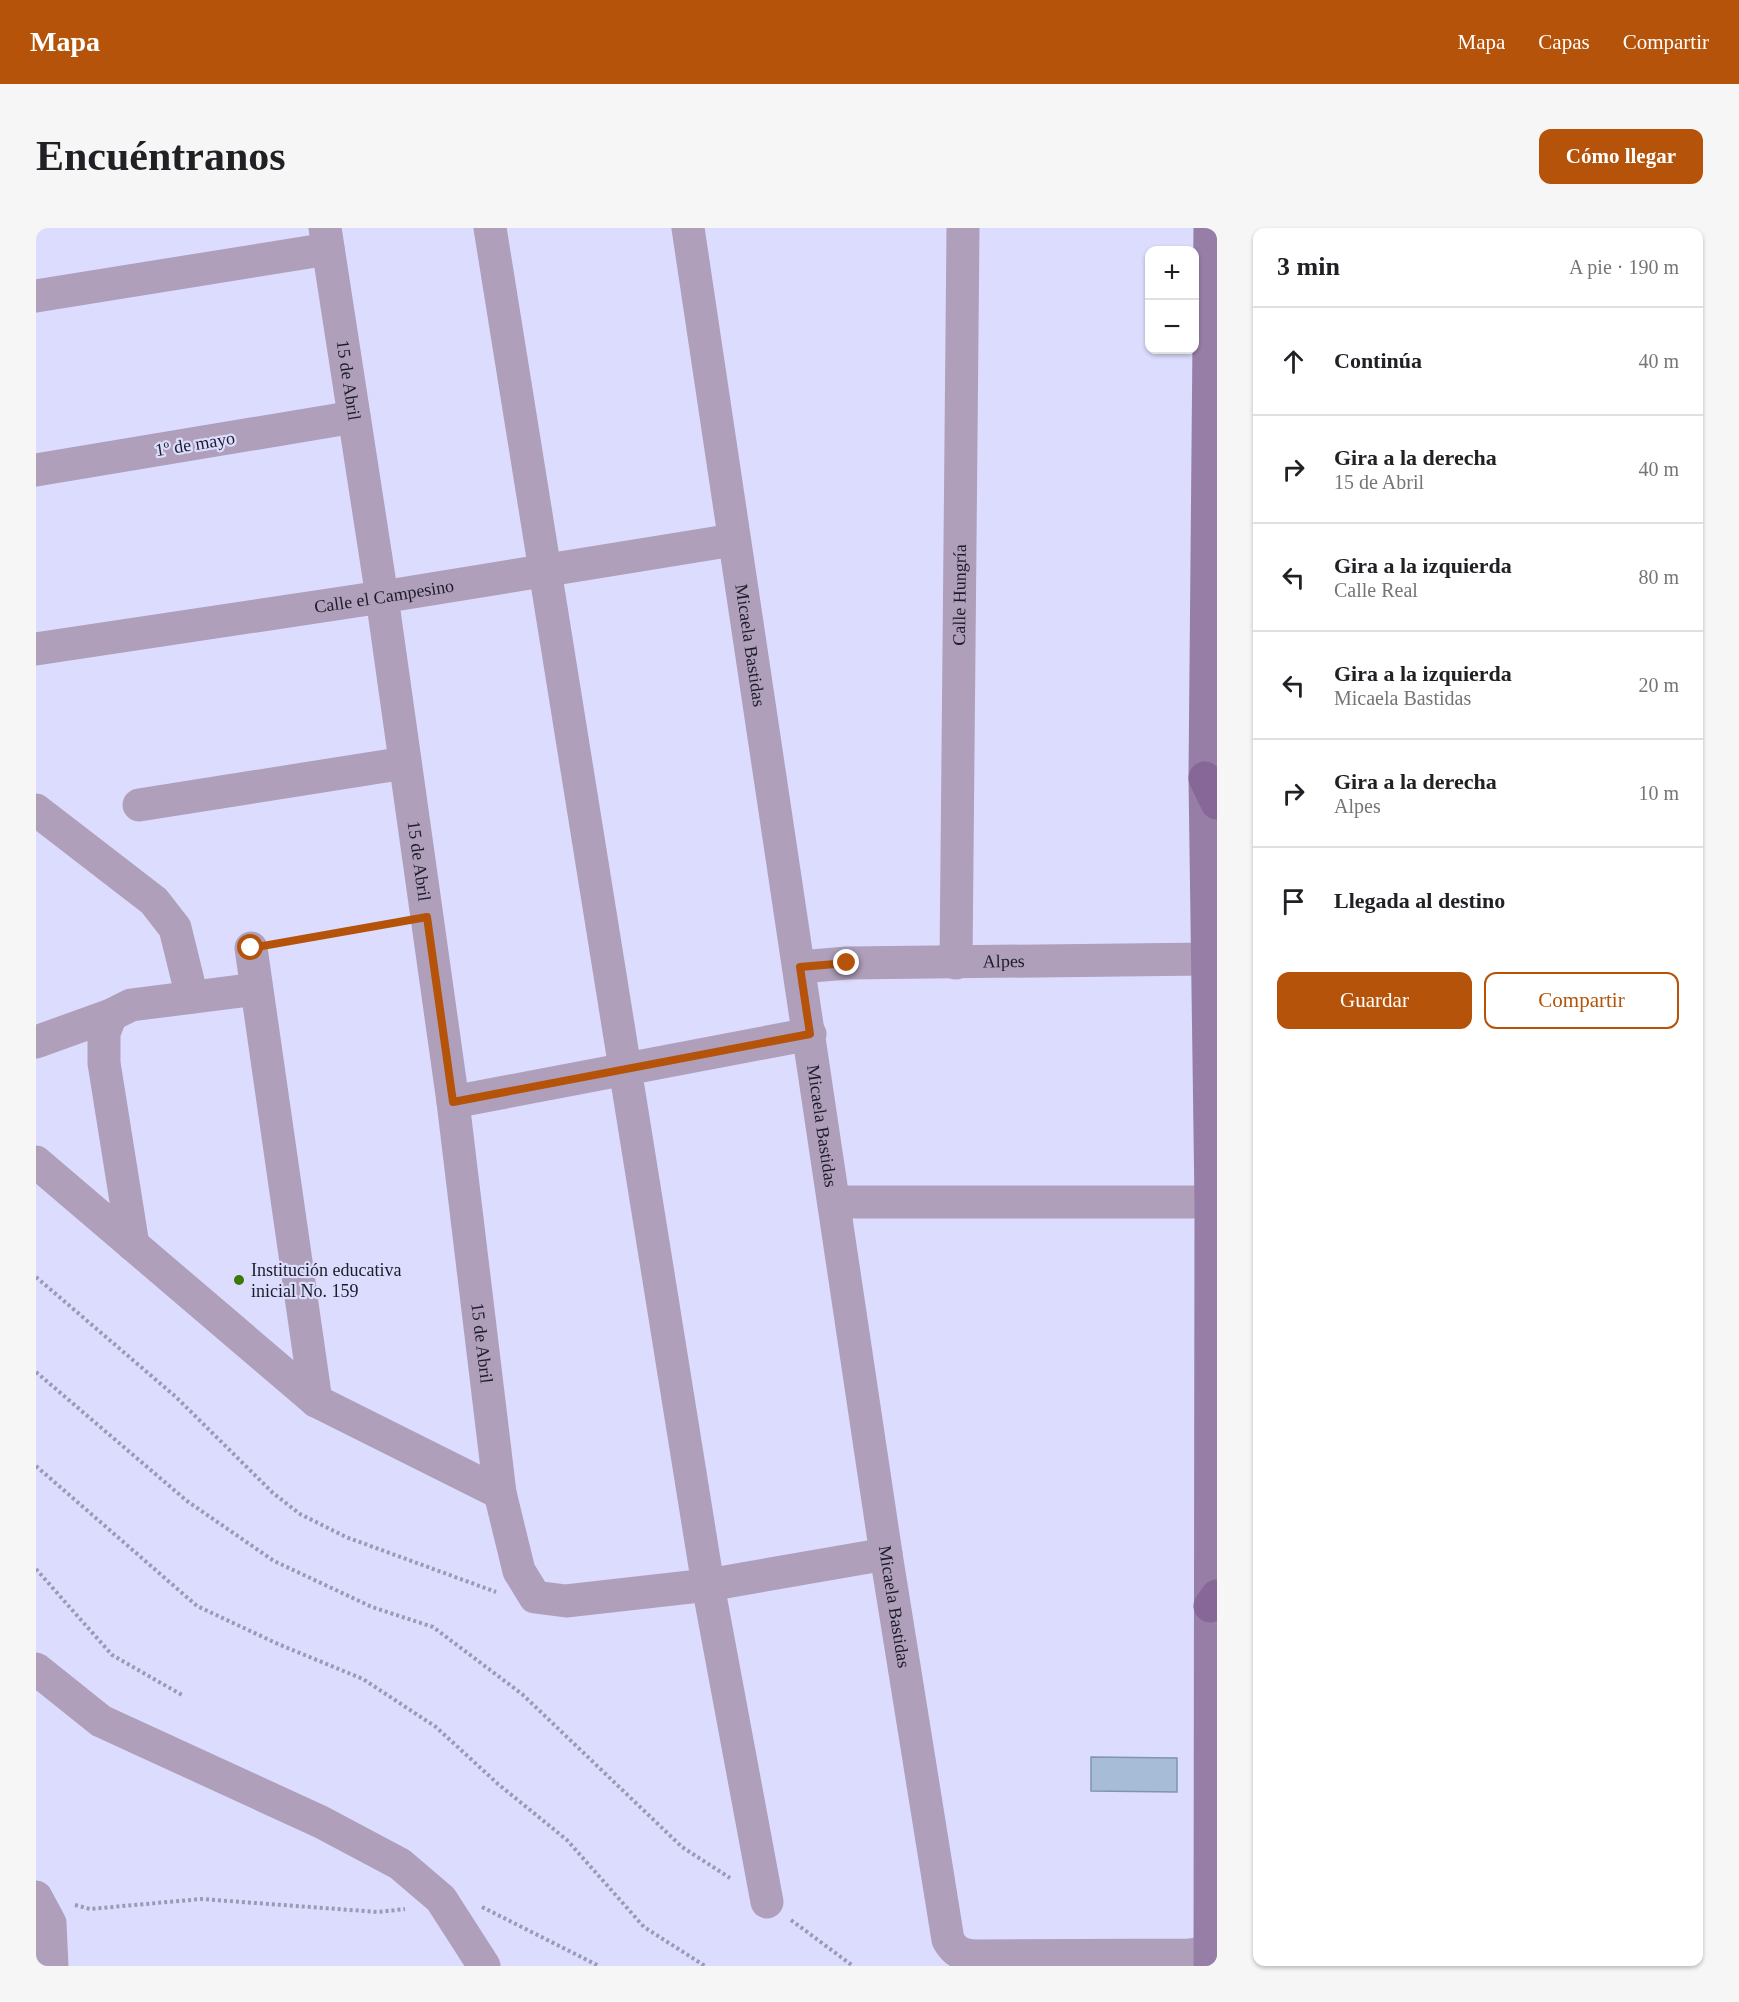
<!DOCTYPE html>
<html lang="es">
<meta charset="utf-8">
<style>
:root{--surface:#fff;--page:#f6f6f6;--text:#202124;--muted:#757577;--line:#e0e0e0;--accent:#b45309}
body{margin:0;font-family:"Times New Roman",serif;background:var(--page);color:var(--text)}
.controls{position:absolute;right:18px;top:18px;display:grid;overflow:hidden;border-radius:12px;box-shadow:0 2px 4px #0004}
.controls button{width:54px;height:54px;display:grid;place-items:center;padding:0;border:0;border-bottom:2px solid var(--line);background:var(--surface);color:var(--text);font:30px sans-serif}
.stop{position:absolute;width:18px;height:18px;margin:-14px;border:4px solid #b45309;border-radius:50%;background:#fff}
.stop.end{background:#b45309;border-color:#fff;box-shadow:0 2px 6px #0008}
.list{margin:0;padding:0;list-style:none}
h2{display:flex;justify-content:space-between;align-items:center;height:78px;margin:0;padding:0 24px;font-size:26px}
h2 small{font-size:20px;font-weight:400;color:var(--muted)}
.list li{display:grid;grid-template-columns:39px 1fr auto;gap:18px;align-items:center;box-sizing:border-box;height:108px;padding:0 24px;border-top:2px solid var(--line)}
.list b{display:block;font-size:22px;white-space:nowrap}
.list p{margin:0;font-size:20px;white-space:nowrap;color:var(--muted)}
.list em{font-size:20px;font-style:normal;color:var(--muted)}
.actions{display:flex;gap:12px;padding:18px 24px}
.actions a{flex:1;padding:14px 0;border:2px solid var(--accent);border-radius:12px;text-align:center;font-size:21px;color:var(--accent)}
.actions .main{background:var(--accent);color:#fff}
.icon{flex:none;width:33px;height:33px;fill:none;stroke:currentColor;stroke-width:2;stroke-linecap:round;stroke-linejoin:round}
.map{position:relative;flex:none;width:1181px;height:1738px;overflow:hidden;border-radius:12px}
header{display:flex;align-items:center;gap:36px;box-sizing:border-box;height:84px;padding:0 30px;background:var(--accent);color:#fff}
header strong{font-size:28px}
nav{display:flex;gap:33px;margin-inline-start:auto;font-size:21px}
.intro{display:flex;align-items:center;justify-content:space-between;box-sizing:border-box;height:144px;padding:0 36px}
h1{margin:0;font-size:42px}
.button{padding:15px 27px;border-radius:12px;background:var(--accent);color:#fff;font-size:21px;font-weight:700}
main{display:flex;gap:36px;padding:0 36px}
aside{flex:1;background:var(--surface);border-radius:12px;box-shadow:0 2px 4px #0004}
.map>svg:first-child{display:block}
.building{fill:#a7bdd7;stroke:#8094ad;stroke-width:1.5}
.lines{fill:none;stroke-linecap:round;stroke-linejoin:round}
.path{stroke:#9a9ab4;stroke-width:4;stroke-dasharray:3 3;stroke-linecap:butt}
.street{stroke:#af9fba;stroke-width:33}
.secondary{stroke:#977ea6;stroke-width:33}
.primary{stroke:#866797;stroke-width:33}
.route{stroke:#b45309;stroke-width:8}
.poi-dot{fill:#3f7606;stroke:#dcddfe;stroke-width:2}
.labels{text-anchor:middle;stroke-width:4.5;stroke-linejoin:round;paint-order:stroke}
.street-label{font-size:18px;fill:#1c1c28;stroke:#dcddfe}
.poi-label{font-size:18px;fill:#1c1c28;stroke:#dcddfe;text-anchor:start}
</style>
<header>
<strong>Mapa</strong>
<nav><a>Mapa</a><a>Capas</a><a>Compartir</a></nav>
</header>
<div class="intro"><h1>Encuéntranos</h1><a class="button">Cómo llegar</a></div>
<main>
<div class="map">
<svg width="1181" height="1738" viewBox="0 0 1181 1738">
<rect width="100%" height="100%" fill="#dcddfe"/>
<!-- building -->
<path class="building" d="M1055 1529 1141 1530V1564L1055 1563Z"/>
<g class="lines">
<!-- path -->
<g class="path">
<path d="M245 715 362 694"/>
<path d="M0 1049 140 1169 237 1265 264 1286 310 1309 460 1364"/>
<path d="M0 1144 151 1273 238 1333 336 1379 397 1399 486 1466 646 1619 694 1650"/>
<path d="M0 1238 161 1378 242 1416 327 1451 400 1499 462 1556 531 1612 608 1699 669 1738"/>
<path d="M0 1341 76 1427 146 1467"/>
<path d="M39 1677 54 1681 165 1671 342 1684 369 1681"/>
<path d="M446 1679 563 1738"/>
<path d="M755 1692 817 1738"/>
</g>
<!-- street -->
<g class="street">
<path id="s1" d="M289 0 346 369 417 874 464 1265 483 1343 499 1369 530 1373 672 1357 850 1326"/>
<path d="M454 0 672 1357 731 1674"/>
<path id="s2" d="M652 0 850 1326 912 1712C919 1724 925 1727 939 1728L1153 1727 1181 1723"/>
<path d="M0 68 292 21"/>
<path d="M0 242 318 189"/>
<path id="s3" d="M0 421 346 369 697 312"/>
<path d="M103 577 369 535"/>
<path d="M0 582 118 673 139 700 156 769"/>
<path d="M215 720 280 1173"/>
<path id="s4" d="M920 735 927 0"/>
<path id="s5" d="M764 739 811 735 1173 731"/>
<path d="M75 787 68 805V835L97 1017"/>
<path d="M0 814 75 787 95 777 220 761"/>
<path d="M417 874 774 806"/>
<path d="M0 934 280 1173 464 1265"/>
<path d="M798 974H1175"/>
<path d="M0 1441 65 1493 285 1594 364 1636 405 1671 448 1738"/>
<path d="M0 1669 14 1695 16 1738"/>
</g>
<!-- secondary -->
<path class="secondary" d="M1174 0 1169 550 1175 974 1174 1738"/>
<!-- primary -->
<g class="primary">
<path d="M1169 550 1181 575"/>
<path d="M1174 1378 1181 1368"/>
</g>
</g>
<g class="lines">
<!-- route -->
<path class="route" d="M215 720 391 689 417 874 774 806 764 739 811 735"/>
</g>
<!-- markers -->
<circle class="poi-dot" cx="203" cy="1052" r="6"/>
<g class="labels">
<!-- street labels -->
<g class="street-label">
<text dy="6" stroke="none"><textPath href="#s1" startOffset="154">15 de Abril</textPath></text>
<text transform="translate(159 216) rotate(-9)" y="6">1º de mayo</text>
<text dy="6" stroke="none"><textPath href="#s4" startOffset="368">Calle Hungría</textPath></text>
<text dy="6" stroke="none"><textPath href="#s3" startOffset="352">Calle el Campesino</textPath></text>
<text dy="6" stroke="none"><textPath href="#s2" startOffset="422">Micaela Bastidas</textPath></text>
<text dy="6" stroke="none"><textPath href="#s1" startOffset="640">15 de Abril</textPath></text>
<text dy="6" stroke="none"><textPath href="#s5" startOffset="204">Alpes</textPath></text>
<text dy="6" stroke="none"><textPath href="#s2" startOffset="908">Micaela Bastidas</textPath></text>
<text dy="6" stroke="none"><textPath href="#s1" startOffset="1126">15 de Abril</textPath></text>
<text dy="6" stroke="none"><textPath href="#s2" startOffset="1394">Micaela Bastidas</textPath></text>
</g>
<!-- poi labels -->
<g class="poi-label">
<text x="215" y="1048">Institución educativa<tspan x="215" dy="21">inicial No. 159</tspan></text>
</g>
</g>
</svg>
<div class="controls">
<button>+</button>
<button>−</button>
</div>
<div class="stop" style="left:215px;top:720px"></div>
<div class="stop end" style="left:811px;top:735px"></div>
</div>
<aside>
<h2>3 min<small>A pie · 190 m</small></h2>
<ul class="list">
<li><svg class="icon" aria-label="ahead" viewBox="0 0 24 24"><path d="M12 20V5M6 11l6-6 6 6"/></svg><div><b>Continúa</b></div><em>40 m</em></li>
<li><svg class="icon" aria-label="right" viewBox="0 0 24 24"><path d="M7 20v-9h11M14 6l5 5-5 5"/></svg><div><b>Gira a la derecha</b><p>15 de Abril</p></div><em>40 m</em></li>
<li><svg class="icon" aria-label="left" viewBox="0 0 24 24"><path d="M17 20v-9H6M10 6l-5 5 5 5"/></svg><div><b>Gira a la izquierda</b><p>Calle Real</p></div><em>80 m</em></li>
<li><svg class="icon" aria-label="left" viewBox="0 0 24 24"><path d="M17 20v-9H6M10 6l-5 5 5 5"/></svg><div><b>Gira a la izquierda</b><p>Micaela Bastidas</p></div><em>20 m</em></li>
<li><svg class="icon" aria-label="right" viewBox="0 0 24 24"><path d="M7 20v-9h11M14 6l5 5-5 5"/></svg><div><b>Gira a la derecha</b><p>Alpes</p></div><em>10 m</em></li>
<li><svg class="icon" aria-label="arrive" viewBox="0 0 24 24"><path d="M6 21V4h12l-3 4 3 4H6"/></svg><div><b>Llegada al destino</b></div></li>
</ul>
<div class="actions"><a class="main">Guardar</a><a>Compartir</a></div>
</aside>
</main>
